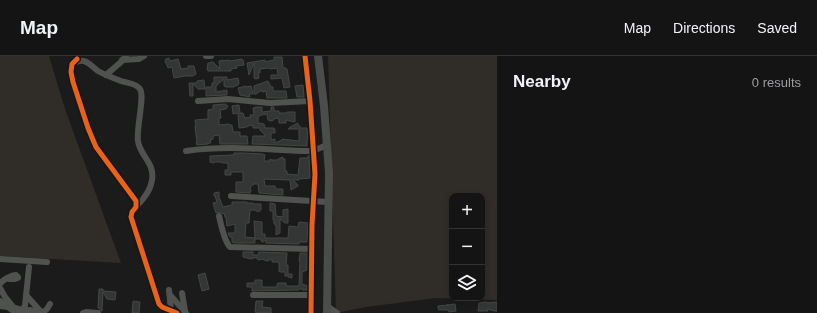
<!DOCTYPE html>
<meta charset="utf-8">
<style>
:root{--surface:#141414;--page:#1d1d1d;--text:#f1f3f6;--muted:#9d9ea0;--line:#333334}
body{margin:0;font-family:Helvetica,sans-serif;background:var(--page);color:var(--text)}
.controls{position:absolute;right:12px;bottom:12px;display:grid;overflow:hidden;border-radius:8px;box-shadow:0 2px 6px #0003}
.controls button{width:36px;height:36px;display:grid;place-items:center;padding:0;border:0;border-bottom:1px solid var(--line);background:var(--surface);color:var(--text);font:20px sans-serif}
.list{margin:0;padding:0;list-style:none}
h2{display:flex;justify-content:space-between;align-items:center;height:52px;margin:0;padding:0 16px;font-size:17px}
h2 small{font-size:13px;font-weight:400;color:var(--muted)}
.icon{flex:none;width:22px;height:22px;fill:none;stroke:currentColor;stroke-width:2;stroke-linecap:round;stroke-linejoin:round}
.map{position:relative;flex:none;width:497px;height:257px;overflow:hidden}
header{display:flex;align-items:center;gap:24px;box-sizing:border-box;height:56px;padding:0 20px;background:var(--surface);border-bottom:1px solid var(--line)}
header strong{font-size:19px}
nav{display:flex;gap:22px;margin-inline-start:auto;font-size:14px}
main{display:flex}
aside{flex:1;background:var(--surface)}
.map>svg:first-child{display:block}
.green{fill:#302d29;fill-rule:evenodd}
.building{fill:#343636;stroke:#444745}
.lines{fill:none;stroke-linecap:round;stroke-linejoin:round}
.minor{stroke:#505250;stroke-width:6}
.highway{stroke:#4b4d4b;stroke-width:8}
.cycleway-casing{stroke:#151716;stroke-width:8}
.cycleway{stroke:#ea6118;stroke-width:5}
</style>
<header>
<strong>Map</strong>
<nav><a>Map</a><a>Directions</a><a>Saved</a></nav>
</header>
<main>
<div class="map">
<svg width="497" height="257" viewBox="0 0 497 257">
<rect width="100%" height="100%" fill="#1b1b1b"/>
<!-- green -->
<g class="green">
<path d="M0 0H49L65 53 121 207 0 200Z"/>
<path d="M328 0H497V244L436 242 366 251 336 257ZM452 140H482V242H452Z"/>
</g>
<!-- building -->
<g class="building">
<path d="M274 1H282L283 12H286V13H287L290 31 284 32 282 22 271 23V19H278L277 12 271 13 268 12 260 13V17H258L259 22 256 23 254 22V7L249 19 247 7 265 4V6L274 4Z"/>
<path d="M169 2 170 5 178 3 181 13 188 12V10H194L196 18 193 20H185L174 22 172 11 168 12 167 9 166 8 165 4H166V3Z"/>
<path d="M242 3V4H243L244 9 236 10 237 12 231 13V15H208L207 13 208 7H210L211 6H213L220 13 219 5 223 4V5L228 4 230 5Z"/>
<path d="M227 21V24L238 22 239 27 238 29 233 31H226L224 30V23L216 30V36L227 34V39L206 40V31H212V27H214V21Z"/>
<path d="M204 24 205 33H198L193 28V40H190L189 27H197V25Z"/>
<path d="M268 25 271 31H273V35H286L287 42H267L266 35 262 36V34L256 38H254V30Z"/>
<path d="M303 29 304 41H297L295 30Z"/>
<path d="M246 30V31L251 30 253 38H249L250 41 240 39 238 32Z"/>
<path d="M225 48 228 50 226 53 220 54 221 62H219V69L229 68V69H232L233 76H240V80H247L248 88H220L219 79 213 80V83L210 84 211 87H208V88L197 89 196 87H197L195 70H196L195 64 208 63V54L213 53V49Z"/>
<path d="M239 49 240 57H243L245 62 251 61 250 59H254L253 52H255V51H262V56L271 55V51H274V55H279V57H287V56H295V66L286 64V67H279V63L276 62 272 65 268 64 267 58 261 59 258 61V67L264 68 265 72H274V73H275V77H271V84L275 83V87L282 84V83L299 85V73H288L290 71 298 67V70H300V72H307L308 83H307V90L252 88 253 80H266L260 74V72H253V69L247 70V71L239 72 238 57 233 58 232 50Z"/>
<path d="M234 97H242L263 98 265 99 264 105H270V103L272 104H277L280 102 283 101V103H285V115H287V118L298 119 300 102H307L309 99 310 122 299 123V124H293L298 129V130L291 134 290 124 264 123 265 130H275L276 133H283V139L259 137 258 128H254L250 131 251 135 250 137 236 136V126H243V116H231V119H225V114H228V107H224L220 106H215L213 107 210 106V100L232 99H234Z"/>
<path d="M219 136V141L223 151 232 149V146H247V147H253V148H261V154L258 156 255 154H250L249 167H246L245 181 255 182 254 165 262 166V178H265V182H288L289 170 298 171 299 166 308 167 307 186H299V188L266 187V184L263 186 261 185V183H255V187H234L232 186V181H230L228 177H235V168L227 170 226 161H225L224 157 223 158 220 156 216 157 213 147 217 146 215 140H214V137Z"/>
<path d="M270 147 275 148 276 160 283 161V154L288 153V167H285L280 163V177L276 179V169L274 168V164H273V155H270Z"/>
<path d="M243 196H253V199H258L259 196 287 197 286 209H288V218H292V222L288 221V220H285V216H280L279 215V206H272V203L267 205 262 203 259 204 257 203V201L251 203 243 201Z"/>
<path d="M300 197H307V214L302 216V228L305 229 307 230V234H302V232L298 234 252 235V231H247V227H255V224H262V231H277V228L278 227H286V230H299L300 205H299Z"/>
<path d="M205 217 209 233 202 235 198 219Z"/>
<path d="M99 233H103V235L116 236 115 244 107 243 103 236 102 255 98 252Z"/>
<path d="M133 245 140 246 139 257H132Z"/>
<path d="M256 245H263L262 251 271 252V257H265V256L257 257 255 256Z"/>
<path d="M487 246V247L497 246V255H495L487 253 488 255H478L479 247Z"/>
<path d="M455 248 456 255 449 256 448 254H439L438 252V250L448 249H447Z"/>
</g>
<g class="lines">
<!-- minor -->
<g class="minor">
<path d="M206 0H211"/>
<path d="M305 0 310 45 315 118 312 169 311 257"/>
<path d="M122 4 139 3 144 0"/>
<path d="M106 19 121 6 126 0"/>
<path d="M198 45 228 43 270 47 310 45"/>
<path d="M186 95C227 89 269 94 310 95 315 95 321 91 327 89"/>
<path d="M231 140 328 146"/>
<path d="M136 151V147L134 142 101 98 96 91 88 72 73 26 71 16 72 8C84 0 89 8 98 15 105 19 113 22 121 25 127 27 136 27 140 33 145 40 136 73 138 85 140 100 155 107 152 124 151 131 147 138 143 143 138 149 132 153 131 161L159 248 162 251 177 257"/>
<path d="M219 160C221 168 224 185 230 191L312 193"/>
<path d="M0 203 47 206"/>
<path d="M0 228C2 224 12 219 16 219L18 221V222L15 223H9"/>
<path d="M0 232 5 241 14 252"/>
<path d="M169 234 171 255"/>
<path d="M182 237 185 255"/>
<path d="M26 239 42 257"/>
<path d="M170 239 186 257"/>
<path d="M253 239H312"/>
<path d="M0 245 16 257"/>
<path d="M0 250 16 252 26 255 30 254 42 257 47 253 50 248"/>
<path d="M327 250 337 257"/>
<path d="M21 256 25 250 29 211"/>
<path d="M83 257 86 256 98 257"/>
</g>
<!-- highway -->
<path class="highway" d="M318 0 324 50 329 117 327 257"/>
<!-- cycleway casing -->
<g class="cycleway-casing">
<g id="cycleway">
<path d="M305 0 310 45 315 118 312 169 311 257"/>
<path d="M77 3 72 8 71 16 73 26 88 72 96 91 136 145V151L132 156 131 161 159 248 162 251 177 257"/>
</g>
</g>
<!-- cycleway -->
<use href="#cycleway" class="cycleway"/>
</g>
</svg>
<div class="controls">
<button>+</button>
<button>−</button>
<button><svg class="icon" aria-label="layers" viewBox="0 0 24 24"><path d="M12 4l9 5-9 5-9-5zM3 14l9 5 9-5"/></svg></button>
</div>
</div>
<aside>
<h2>Nearby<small>0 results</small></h2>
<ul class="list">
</ul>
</aside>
</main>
